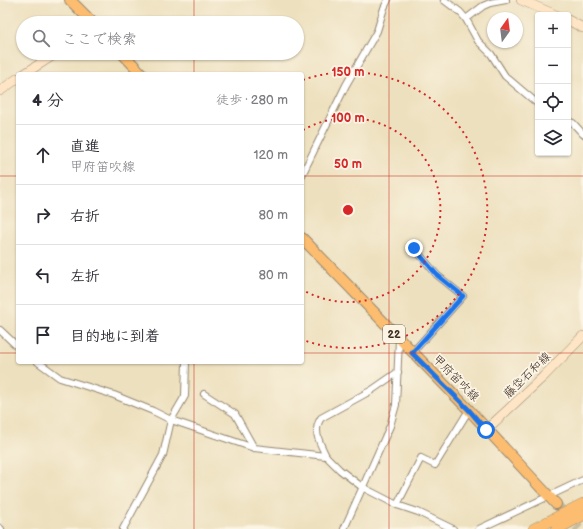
<!DOCTYPE html>
<html lang="ja">
<meta charset="utf-8">
<style>
:root{--surface:#fff;--page:#f7f7f7;--text:#2b2b33;--muted:#7c7c81;--line:#e1e1e2}
body{margin:0;font-family:"Balsamiq Sans","Klee One",sans-serif;background:var(--page);color:var(--text)}
.controls{position:absolute;right:12px;top:12px;display:grid;overflow:hidden;border-radius:4px;box-shadow:0 1px 3px #0004}
.controls button{width:36px;height:36px;display:grid;place-items:center;padding:0;border:0;border-bottom:1px solid var(--line);background:var(--surface);color:var(--text);font:20px sans-serif}
.compass{position:absolute;left:487px;top:12px;width:36px;height:36px;border-radius:50%;background:var(--surface);box-shadow:0 1px 3px #0004;rotate:14deg}
.stop{position:absolute;width:12px;height:12px;margin:-9px;border:3px solid #1a73e8;border-radius:50%;background:#fff}
.stop.end{background:#1a73e8;border-color:#fff;box-shadow:0 1px 4px #0008}
.list{margin:0;padding:0;list-style:none}
h2{display:flex;justify-content:space-between;align-items:center;height:52px;margin:0;padding:0 16px;font-size:17px}
h2 small{font-size:13px;font-weight:400;color:var(--muted)}
.list li{display:grid;grid-template-columns:26px 1fr auto;gap:12px;align-items:center;box-sizing:border-box;height:60px;padding:0 16px;border-top:1px solid var(--line)}
.list b{display:block;font-size:15px;white-space:nowrap}
.list p{margin:0;font-size:13px;white-space:nowrap;color:var(--muted)}
.list em{font-size:13px;font-style:normal;color:var(--muted)}
.icon{flex:none;width:22px;height:22px;fill:none;stroke:currentColor;stroke-width:2;stroke-linecap:round;stroke-linejoin:round}
.map{position:relative;flex:none;width:583px;height:529px;overflow:hidden}
.search{position:absolute;background:var(--surface);box-shadow:0 1px 3px #0004;left:16px;top:16px;width:288px;height:44px;display:flex;align-items:center;gap:10px;box-sizing:border-box;padding:0 14px;border-radius:22px;color:var(--muted);font-size:15px}
.panel{position:absolute;background:var(--surface);box-shadow:0 1px 3px #0004;left:16px;top:72px;width:288px;height:292px;border-radius:4px}
.map>svg:first-child{display:block}
.lines{fill:none;stroke-linecap:round;stroke-linejoin:round}
.primary-tunnel{stroke:#c9bc9e;stroke-width:10;stroke-dasharray:10 5;stroke-linecap:butt}
.street-casing{stroke:#94856e;stroke-width:8}
.secondary-casing{stroke:#94856e;stroke-width:10}
.primary-casing{stroke:#94856e;stroke-width:12}
.highway-casing{stroke:#94856e;stroke-width:12}
.street{stroke:#fff;stroke-width:6}
.secondary{stroke:#fee5c5;stroke-width:9}
.primary{stroke:#fcbd6f;stroke-width:10}
.highway{stroke:#fcbd6f;stroke-width:11}
.route{stroke:#1a73e8;stroke-width:5}
.grid{fill:none;stroke:#c8321e;stroke-width:1;stroke-opacity:0.55}
.ring{fill:none;stroke:#d62828;stroke-width:2;stroke-dasharray:2 4}
.labels{text-anchor:middle;stroke-width:3.5;stroke-linejoin:round;paint-order:stroke}
.shield{fill:#fcf5e5;stroke:#75675a;stroke-width:1}
.shield-label{font-size:11px;font-weight:bold;fill:#3b2a1e}
.street-label{font-size:12px;fill:#3b2a1e;stroke:#fcf5e5}
.centre{fill:#d62828;stroke:#fcf5e5;stroke-width:2}
.ring-label{font-size:12px;text-anchor:middle;font-weight:bold;fill:#d62828;stroke:#fcf5e5;stroke-width:3.5;stroke-linejoin:round;paint-order:stroke}
</style>
<div class="map">
<svg width="583" height="529" viewBox="0 0 583 529">
<rect width="100%" height="100%" fill="#fcf5e5"/>
<filter id="ink" filterUnits="userSpaceOnUse"><feTurbulence type="fractalNoise" baseFrequency=".025" numOctaves="2"/><feDisplacementMap in="SourceGraphic" scale="8" xChannelSelector="R" yChannelSelector="G"/><feConvolveMatrix kernelMatrix="1 2 1 2 8 2 1 2 1" color-interpolation-filters="sRGB"/></filter>
<filter id="wash" filterUnits="userSpaceOnUse"><feTurbulence type="fractalNoise" baseFrequency=".012" numOctaves="4" result="noise"/><feDisplacementMap in="SourceGraphic" scale="16" xChannelSelector="R" yChannelSelector="G"/><feGaussianBlur stdDeviation="0.9" result="paint"/><feColorMatrix in="noise" values="0 0 0 0 0 0 0 0 0 0 0 0 0 0 0 0 0 1.4 0 .05"/><feComposite in="paint" operator="in"/></filter>
<g filter="url(#wash)">
<rect width="100%" height="100%" fill="#ede0be"/>
</g>
<g filter="url(#ink)">
<g class="lines">
<!-- primary-tunnel -->
<path class="primary-tunnel" d="M556 504 579 529"/>
<!-- street casing -->
<g class="street-casing">
<g id="street">
<path d="M444 0 460 12 466 19 478 41 491 54 505 76 538 104"/>
<path d="M466 19 483 6 490 3 506 0"/>
<path d="M568 121 573 123 583 134"/>
<path d="M302 175 346 85 377 31 384 8 388 0"/>
<path d="M0 330 18 347"/>
<path d="M412 353 463 296 437 275 414 248"/>
<path d="M38 362 60 378 114 395 153 411 171 420 254 448 326 456 340 470 362 487 397 505 418 512 453 529"/>
<path d="M204 394 235 414 254 448"/>
<path d="M326 456C320 443 312 431 321 418L372 390 398 372"/>
<path d="M397 505 421 458 435 465 469 410"/>
<path d="M0 528 1 529"/>
<path d="M123 529 163 455 171 420 185 396 186 362"/>
<path d="M344 529 390 426 396 405 399 339"/>
<path d="M479 529 583 480"/>
</g>
</g>
<!-- secondary casing -->
<g class="secondary-casing">
<g id="secondary">
<path d="M521 0 556 15"/>
<path d="M568 20 583 28"/>
<path d="M24 74 57 53"/>
<path d="M0 91 18 78"/>
<path d="M486 430 543 377 583 336"/>
</g>
</g>
<!-- primary casing -->
<g class="primary-casing">
<g id="primary">
<path d="M70 0 93 23"/>
<path d="M122 53 142 74"/>
<path d="M302 238 469 410 556 504"/>
</g>
</g>
<!-- highway casing -->
<g class="highway-casing">
<g id="highway">
<path d="M534 529 583 504"/>
<path d="M557 529 583 515"/>
</g>
</g>
<!-- street -->
<use href="#street" class="street"/>
<!-- secondary -->
<use href="#secondary" class="secondary"/>
<!-- primary -->
<use href="#primary" class="primary"/>
<!-- highway -->
<use href="#highway" class="highway"/>
</g>
</g>
<g class="lines" filter="url(#ink)">
<!-- route -->
<path class="route" d="M414 248 437 275 463 296 412 353 469 410 486 430"/>
</g>
<!-- grid -->
<path class="grid" d="M194 0V23M389 0V529M194 53V74M0 176H18M302 176H583M0 353H18M302 353H583M194 362V529"/>
<!-- distance rings -->
<g class="ring">
<path d="M302 210A46 46 0 1 1 302 210"/>
<path d="M303 130A92 92 0 1 1 303 290"/>
<path d="M303 80A138 138 0 1 1 303 340"/>
</g>
<g class="labels">
<!-- shield labels -->
<rect class="shield" x="383" y="325" width="22" height="18" rx="3"/>
<g class="shield-label">
<text x="394" y="338">22</text>
</g>
<!-- street labels -->
<g class="street-label">
<text transform="translate(527 375) rotate(-44)" y="4">藤垈石和線</text>
<text transform="translate(456 378) rotate(45)" y="4">甲府笛吹線</text>
</g>
</g>
<circle cx="348" cy="210" r="6" class="centre"/>
<g class="ring-label">
<text x="348" y="76">150 m</text>
<text x="348" y="122">100 m</text>
<text x="348" y="168">50 m</text>
</g>
</svg>
<div class="controls">
<button>+</button>
<button>−</button>
<button><svg class="icon" aria-label="locate" viewBox="0 0 24 24"><circle cx="12" cy="12" r="6"/><path d="M12 2v4M12 18v4M2 12h4M18 12h4"/></svg></button>
<button><svg class="icon" aria-label="layers" viewBox="0 0 24 24"><path d="M12 4l9 5-9 5-9-5zM3 14l9 5 9-5"/></svg></button>
</div>
<svg class="compass" viewBox="-18 -18 36 36"><path d="M0-13l5 13h-10z" fill="#e53935"/><path d="M0 13l5-13h-10z" fill="#7c7c81"/></svg>
<div class="stop" style="left:486px;top:430px"></div>
<div class="stop end" style="left:414px;top:248px"></div>
<div class="search"><svg class="icon" aria-label="search" viewBox="0 0 24 24"><circle cx="10" cy="10" r="6"/><path d="M15 15l6 6"/></svg>ここで検索</div>
<section class="panel">
<h2>4 分<small>徒歩 · 280 m</small></h2>
<ul class="list">
<li><svg class="icon" aria-label="ahead" viewBox="0 0 24 24"><path d="M12 20V5M6 11l6-6 6 6"/></svg><div><b>直進</b><p>甲府笛吹線</p></div><em>120 m</em></li>
<li><svg class="icon" aria-label="right" viewBox="0 0 24 24"><path d="M7 20v-9h11M14 6l5 5-5 5"/></svg><div><b>右折</b></div><em>80 m</em></li>
<li><svg class="icon" aria-label="left" viewBox="0 0 24 24"><path d="M17 20v-9H6M10 6l-5 5 5 5"/></svg><div><b>左折</b></div><em>80 m</em></li>
<li><svg class="icon" aria-label="arrive" viewBox="0 0 24 24"><path d="M6 21V4h12l-3 4 3 4H6"/></svg><div><b>目的地に到着</b></div></li>
</ul>
</section>
</div>
